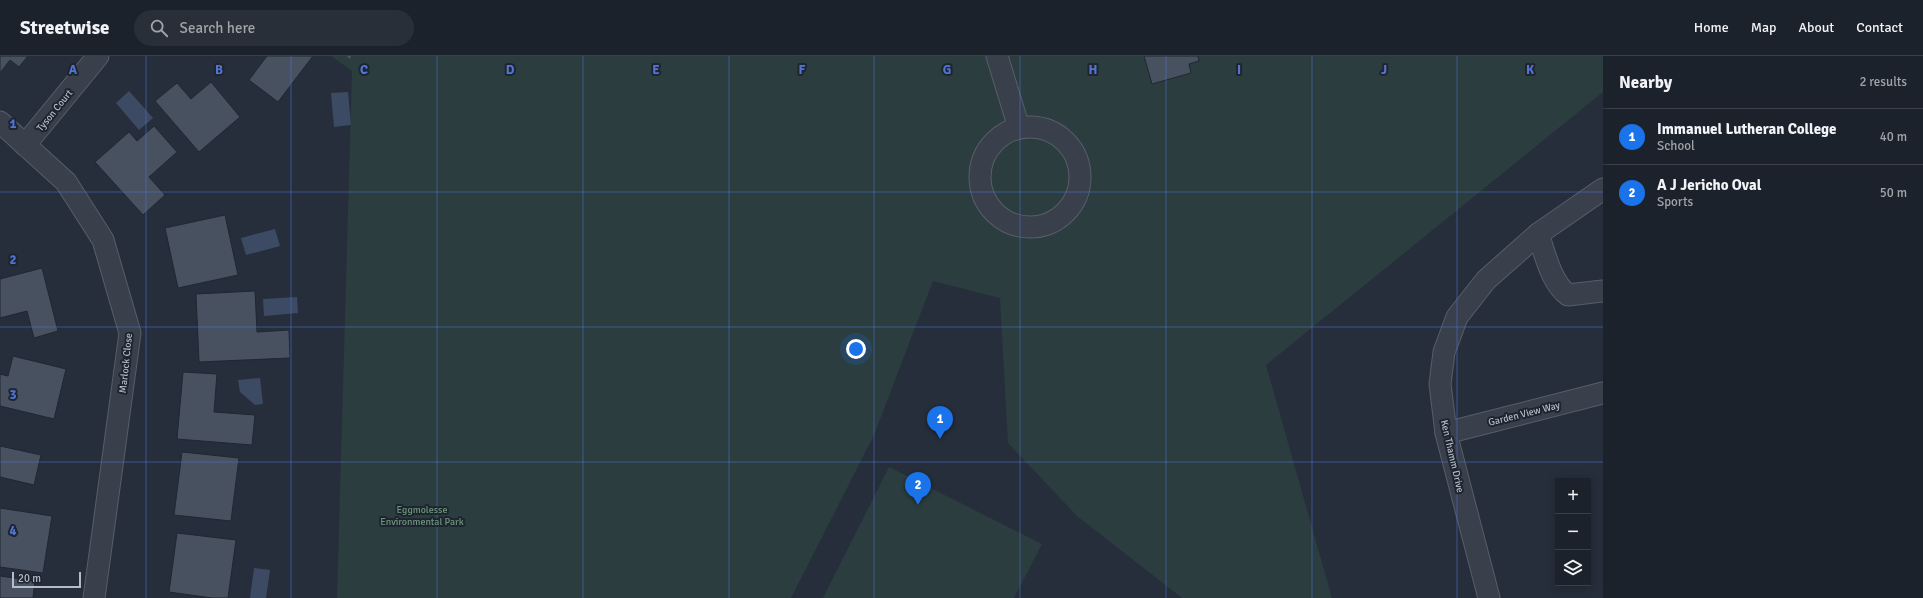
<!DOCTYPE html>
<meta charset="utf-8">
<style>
:root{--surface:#1c222c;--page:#292f38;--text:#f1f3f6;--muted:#a0a4a9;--line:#3a3f48;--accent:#1a73e8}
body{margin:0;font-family:Signika,sans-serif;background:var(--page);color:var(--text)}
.controls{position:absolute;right:12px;bottom:12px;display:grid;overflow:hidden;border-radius:0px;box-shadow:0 2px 10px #0003}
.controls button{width:36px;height:36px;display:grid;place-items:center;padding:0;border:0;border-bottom:1px solid var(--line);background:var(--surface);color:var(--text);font:20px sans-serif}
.scale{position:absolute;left:12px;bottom:10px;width:69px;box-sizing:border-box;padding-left:4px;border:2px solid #b5bbc7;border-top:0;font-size:11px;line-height:14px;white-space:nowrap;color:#b5bbc7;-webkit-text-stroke:3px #1e2531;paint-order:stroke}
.you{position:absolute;left:856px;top:293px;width:14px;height:14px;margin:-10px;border:3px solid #fff;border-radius:50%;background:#1a73e8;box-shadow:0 0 0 6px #1a73e833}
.badge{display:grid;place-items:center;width:26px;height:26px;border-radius:50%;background:var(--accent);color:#fff;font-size:13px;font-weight:700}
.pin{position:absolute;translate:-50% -33px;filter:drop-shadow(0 1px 2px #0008)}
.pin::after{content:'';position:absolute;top:21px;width:14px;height:12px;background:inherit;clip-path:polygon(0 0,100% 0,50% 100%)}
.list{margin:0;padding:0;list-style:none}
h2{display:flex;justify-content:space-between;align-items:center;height:52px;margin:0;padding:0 16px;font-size:17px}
h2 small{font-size:13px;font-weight:400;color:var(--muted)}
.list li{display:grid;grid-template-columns:26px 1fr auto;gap:12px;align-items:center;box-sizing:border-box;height:56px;padding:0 16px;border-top:1px solid var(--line)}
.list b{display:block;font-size:15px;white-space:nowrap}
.list p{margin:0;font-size:13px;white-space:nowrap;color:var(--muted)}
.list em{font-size:13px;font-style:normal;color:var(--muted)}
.icon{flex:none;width:22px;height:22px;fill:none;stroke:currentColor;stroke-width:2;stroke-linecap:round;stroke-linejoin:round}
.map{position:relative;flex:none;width:1603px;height:542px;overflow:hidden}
header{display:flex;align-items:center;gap:24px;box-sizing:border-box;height:56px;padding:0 20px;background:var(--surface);border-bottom:1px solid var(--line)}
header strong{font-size:19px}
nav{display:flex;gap:22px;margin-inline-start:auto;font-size:14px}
.search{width:280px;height:36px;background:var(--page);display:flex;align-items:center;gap:10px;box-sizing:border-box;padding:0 14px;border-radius:22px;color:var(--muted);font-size:15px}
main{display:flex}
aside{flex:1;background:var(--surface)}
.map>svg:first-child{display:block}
.green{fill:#2b3d3f}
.water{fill:#3d4a63}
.building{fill:#475160;stroke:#202733}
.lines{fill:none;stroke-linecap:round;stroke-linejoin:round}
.street-casing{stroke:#575e6a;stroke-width:23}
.path{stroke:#495a5e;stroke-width:2.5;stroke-dasharray:3 3;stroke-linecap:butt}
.street{stroke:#39404c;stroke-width:21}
.grid{fill:none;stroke:#5274d2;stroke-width:1;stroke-opacity:0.55}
.labels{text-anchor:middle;stroke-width:4;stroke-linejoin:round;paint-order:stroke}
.street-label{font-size:10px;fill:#b5bbc7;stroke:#1e2531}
.park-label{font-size:10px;fill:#6e967a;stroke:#1e2531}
.grid-label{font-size:13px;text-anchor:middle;font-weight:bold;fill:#5274d2;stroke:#1e2531;stroke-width:4;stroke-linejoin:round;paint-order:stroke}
</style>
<header>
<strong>Streetwise</strong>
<div class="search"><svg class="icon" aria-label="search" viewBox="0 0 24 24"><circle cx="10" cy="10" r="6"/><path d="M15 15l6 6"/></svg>Search here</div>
<nav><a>Home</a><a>Map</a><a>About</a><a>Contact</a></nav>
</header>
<main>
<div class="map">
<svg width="1603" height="542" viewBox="0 0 1603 542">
<rect width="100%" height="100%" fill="#262e3b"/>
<!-- green -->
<g class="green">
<path d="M331 0H1603V36L1266 309 1332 542H1182L1077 460 1008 387 1000 242 933 225 874 379 791 542H337L352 15Z"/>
<path d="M889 411 1042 488 1014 542H823Z"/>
</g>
<!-- water -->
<g class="water">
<path d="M129 35 153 62 139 74 116 47Z"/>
<path d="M348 36 351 69 334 71 331 37Z"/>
<path d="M275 173 280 190 246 199 241 182Z"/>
<path d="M297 241 298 257 264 260 263 243Z"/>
<path d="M260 322 263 348 255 349 240 336 238 324Z"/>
<path d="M254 512 270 514 266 542H250Z"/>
</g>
<!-- building -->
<g class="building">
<path d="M0 0H28L19 11 10 4 0 17Z"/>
<path d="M267 0H313L278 46 249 24Z"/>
<path d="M1144 0H1198L1199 5 1189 8 1191 17 1152 28Z"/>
<path d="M211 26 240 61 199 96 155 45 177 27 191 43Z"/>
<path d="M154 70 177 96 149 121 165 139 143 159 95 106 129 76 137 85Z"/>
<path d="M225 159 238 219 178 232 165 172Z"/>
<path d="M42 212 58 275 34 282 27 255 0 262V223Z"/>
<path d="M255 235 257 276 289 274 290 302 199 306 196 238Z"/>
<path d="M13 300 66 313 54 363 0 350V318L8 320Z"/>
<path d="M183 316 217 318 214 356 255 359 252 389 177 383Z"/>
<path d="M0 390 41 399 34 429 0 421Z"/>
<path d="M182 396 239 402 231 465 174 459Z"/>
<path d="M0 452 52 460 43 517 0 511Z"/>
<path d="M177 477 236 484 228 542H212L169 536Z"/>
<path d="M0 520 35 525 33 542H0Z"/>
</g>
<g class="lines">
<!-- street casing -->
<g class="street-casing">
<g id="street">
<path d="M997 0 1019 72"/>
<path d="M0 66 66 126 103 184 130 277 94 542"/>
<circle cx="1030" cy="121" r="50"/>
<path d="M25 89 98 0"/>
<path d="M1538 178C1545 197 1551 227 1568 239L1603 235"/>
<path d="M1446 377 1603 337"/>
<path d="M1489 542 1446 377 1440 328 1444 296 1457 261 1486 224 1538 178 1603 133"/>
</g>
</g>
<!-- path -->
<path class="path" d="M348 0 351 2"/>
<!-- street -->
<use href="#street" class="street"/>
</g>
<!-- grid -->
<path class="grid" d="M146 0V542M291 0V542M437 0V542M583 0V542M729 0V542M874 0V542M1020 0V542M1166 0V542M1312 0V542M1457 0V542M0 136H1603M0 271H1603M0 406H1603"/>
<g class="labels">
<!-- street labels -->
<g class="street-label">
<text transform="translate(54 54) rotate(-51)" y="4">Tyson Court</text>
<text transform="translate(125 307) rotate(-84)" y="4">Marlock Close</text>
<text transform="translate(1524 357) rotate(-14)" y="4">Garden View Way</text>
<text transform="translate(1453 400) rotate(77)" y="4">Ken Thamm Drive</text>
</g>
<!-- park labels -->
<g class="park-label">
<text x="422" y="457">Eggmolesse<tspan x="422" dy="12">Environmental Park</tspan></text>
</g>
</g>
<g class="grid-label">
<text x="73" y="18">A</text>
<text x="219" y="18">B</text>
<text x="364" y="18">C</text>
<text x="510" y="18">D</text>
<text x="656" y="18">E</text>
<text x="802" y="18">F</text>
<text x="947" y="18">G</text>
<text x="1093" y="18">H</text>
<text x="1239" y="18">I</text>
<text x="1384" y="18">J</text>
<text x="1530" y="18">K</text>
<text x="13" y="72">1</text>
<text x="13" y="208">2</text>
<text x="13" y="343">3</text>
<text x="13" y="479">4</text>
</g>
</svg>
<div class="controls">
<button>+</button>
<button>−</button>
<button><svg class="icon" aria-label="layers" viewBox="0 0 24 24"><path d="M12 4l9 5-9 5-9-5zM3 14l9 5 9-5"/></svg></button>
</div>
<div class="scale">20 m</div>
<div class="you"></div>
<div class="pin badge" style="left:940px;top:383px">1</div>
<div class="pin badge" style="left:918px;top:449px">2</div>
</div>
<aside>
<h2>Nearby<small>2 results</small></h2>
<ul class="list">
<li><span class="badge">1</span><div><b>Immanuel Lutheran College</b><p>School</p></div><em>40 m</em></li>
<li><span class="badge">2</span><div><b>A J Jericho Oval</b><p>Sports</p></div><em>50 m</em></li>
</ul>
</aside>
</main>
